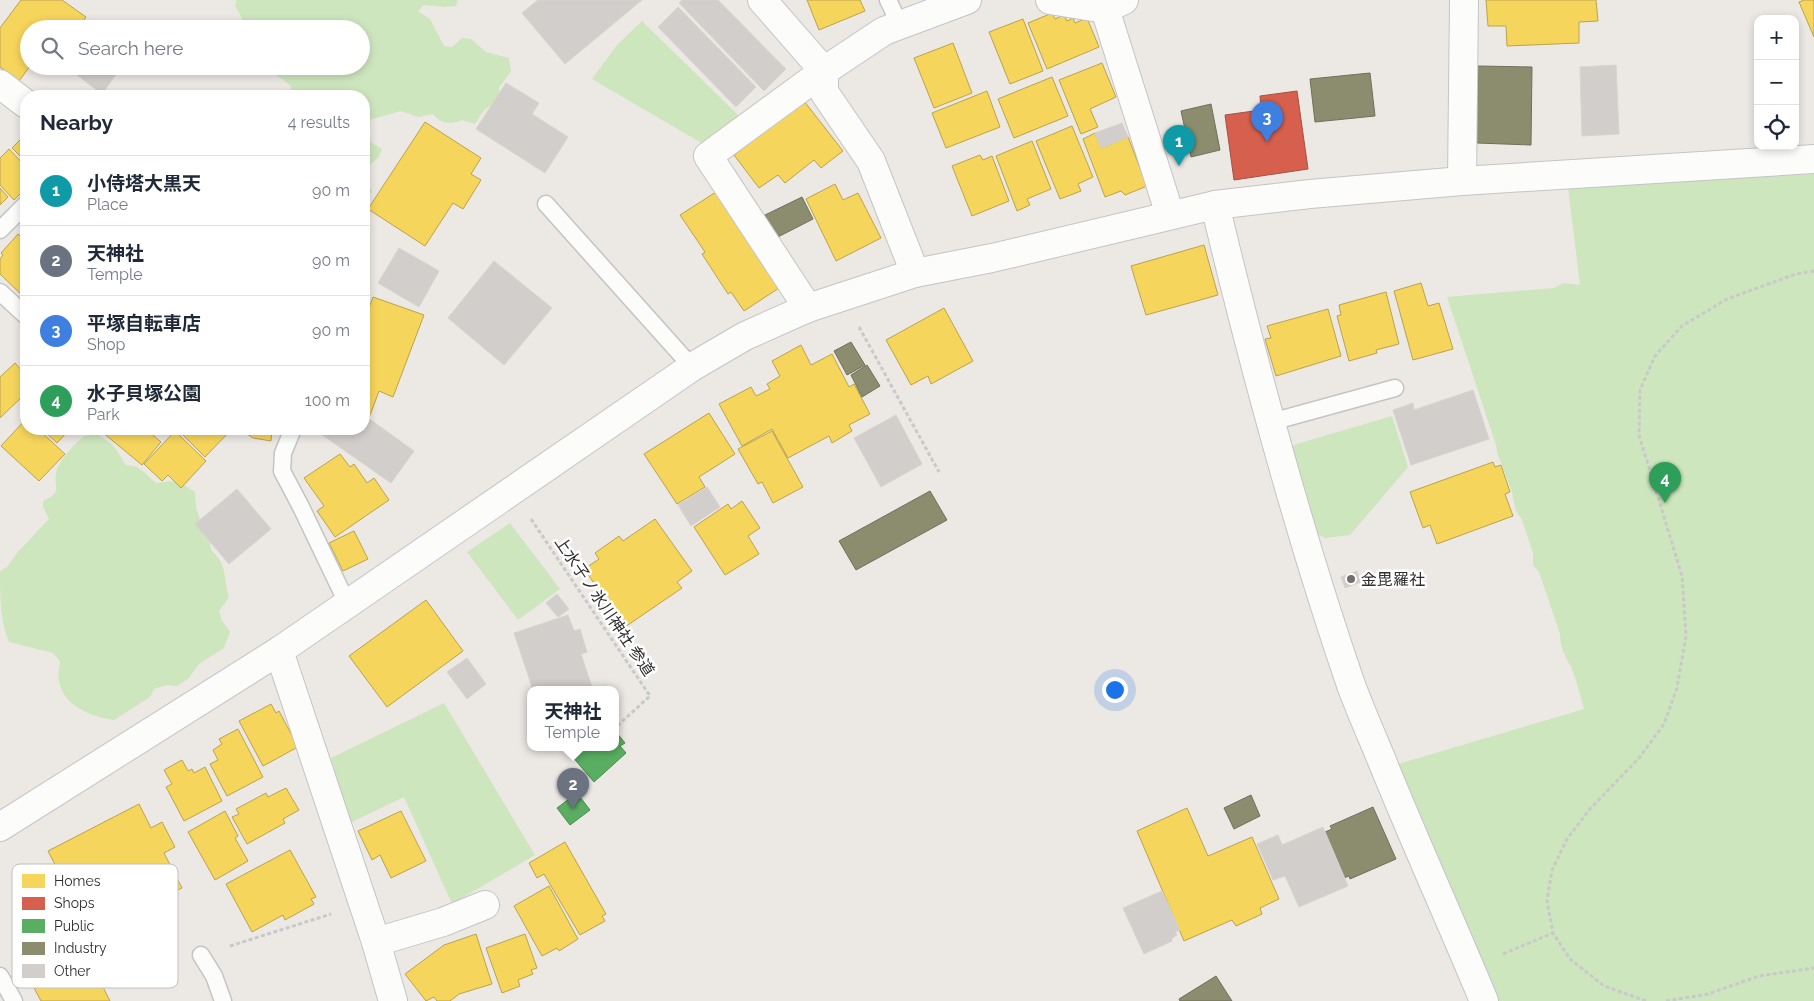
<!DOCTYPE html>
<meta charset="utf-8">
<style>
:root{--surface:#fff;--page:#f6f6f7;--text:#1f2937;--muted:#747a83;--line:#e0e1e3;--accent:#706f6e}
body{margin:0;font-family:Raleway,"Noto Sans JP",sans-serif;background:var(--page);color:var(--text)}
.controls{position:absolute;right:15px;top:15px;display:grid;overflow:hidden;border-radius:10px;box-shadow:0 2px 8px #0003}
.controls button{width:45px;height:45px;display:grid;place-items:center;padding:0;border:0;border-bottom:1px solid var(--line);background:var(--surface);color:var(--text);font:25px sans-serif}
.you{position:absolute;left:1114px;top:689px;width:18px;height:18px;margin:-12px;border:4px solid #fff;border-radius:50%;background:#1a73e8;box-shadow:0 0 0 8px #1a73e833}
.badge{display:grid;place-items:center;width:32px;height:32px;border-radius:50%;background:var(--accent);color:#fff;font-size:16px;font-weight:700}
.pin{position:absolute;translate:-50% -41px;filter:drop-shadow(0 1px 2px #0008)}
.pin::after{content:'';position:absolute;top:26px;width:18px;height:15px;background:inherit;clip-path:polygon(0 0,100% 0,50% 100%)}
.popup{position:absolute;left:527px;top:686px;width:92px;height:65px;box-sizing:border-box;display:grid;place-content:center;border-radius:10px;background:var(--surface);filter:drop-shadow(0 1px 4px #0005);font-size:16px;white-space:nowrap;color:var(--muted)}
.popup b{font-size:19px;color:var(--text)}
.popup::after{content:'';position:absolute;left:50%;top:100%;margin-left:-10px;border:10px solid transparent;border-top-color:var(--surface)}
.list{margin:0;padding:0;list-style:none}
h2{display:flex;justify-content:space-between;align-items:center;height:65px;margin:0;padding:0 20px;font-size:21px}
h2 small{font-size:16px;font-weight:400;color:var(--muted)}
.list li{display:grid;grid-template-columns:32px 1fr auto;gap:15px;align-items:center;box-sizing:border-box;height:70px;padding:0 20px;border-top:1px solid var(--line)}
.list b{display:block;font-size:19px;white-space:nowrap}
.list p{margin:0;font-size:16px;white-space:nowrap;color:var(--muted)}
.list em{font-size:16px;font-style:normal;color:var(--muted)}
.icon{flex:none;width:28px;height:28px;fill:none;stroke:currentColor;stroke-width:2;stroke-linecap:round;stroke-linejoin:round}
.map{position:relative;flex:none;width:1814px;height:1001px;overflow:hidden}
.search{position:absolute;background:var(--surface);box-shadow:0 2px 8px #0003;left:20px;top:20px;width:350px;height:55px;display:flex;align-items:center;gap:12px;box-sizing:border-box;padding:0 18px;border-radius:28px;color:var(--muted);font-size:19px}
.panel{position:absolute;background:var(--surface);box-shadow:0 2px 8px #0003;left:20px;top:90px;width:350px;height:345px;border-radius:20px}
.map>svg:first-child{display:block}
.green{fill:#cee6be}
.homes{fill:#f6d55c;stroke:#baa34e}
.shops{fill:#d6604d;stroke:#a45144}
.public{fill:#5aae61;stroke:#4d8852}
.industry{fill:#8c8c6e;stroke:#70705b}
.building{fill:#d1cecb;stroke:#d7d4d0}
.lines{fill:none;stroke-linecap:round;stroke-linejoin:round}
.service-casing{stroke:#c5c4c5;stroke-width:19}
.minor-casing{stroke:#c5c4c5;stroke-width:30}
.tertiary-casing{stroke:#c5c4c5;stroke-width:30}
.path{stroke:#c9c9c8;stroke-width:3;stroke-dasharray:4 2.5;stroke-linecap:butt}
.service{stroke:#fcfcfb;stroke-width:16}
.minor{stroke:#fcfcfb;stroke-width:28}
.tertiary{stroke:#fcfcfb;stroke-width:28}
.poi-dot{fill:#706f6e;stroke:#fff;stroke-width:2}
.labels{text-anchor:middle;stroke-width:5;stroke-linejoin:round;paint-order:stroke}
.poi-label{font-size:16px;fill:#2e2e2e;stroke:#fff;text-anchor:start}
.street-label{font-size:16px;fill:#2e2e2e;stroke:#fff}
.key{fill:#fff;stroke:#c0c0c0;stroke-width:1}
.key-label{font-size:14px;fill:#2e2e2e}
</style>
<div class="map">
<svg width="1814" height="1001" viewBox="0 0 1814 1001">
<rect width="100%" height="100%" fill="#ece8e4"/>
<!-- green -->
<g class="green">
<path d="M237 0H458L456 6 444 7 424 5 418 11 430 19 444 46 452 47 462 38 471 39 486 52 509 58 511 71 499 88 501 99 484 110 475 124 462 120C450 125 441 124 433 114L418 117 401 111 369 120 365 132 372 143 382 149 379 157 365 169 367 181 372 191 364 205V96H290L291 86 270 70V66H361V29H244L241 16 235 6Z"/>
<path d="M642 21 739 116 705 145 592 79 617 45Z"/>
<path d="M1814 174V1001H1480L1398 764 1584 709C1580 695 1577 680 1571 667 1565 656 1560 647 1560 634L1539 572 1533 565V553L1522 520 1516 511 1512 492 1497 452 1496 445 1447 297 1554 288 1563 283 1580 285 1568 187Z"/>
<path d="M1392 416 1408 467 1350 535 1325 538 1313 532 1290 454 1293 446 1300 443Z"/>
<path d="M97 434 113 445 126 465C144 466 144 475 157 483 175 479 180 482 195 492L196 507 201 523 209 532 211 550C228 565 223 577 229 597L219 611 222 621 230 632 224 648 199 664 188 679 177 686 167 685 154 689 150 697 114 720C92 717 63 706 59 681 57 675 60 668 60 661L53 653 9 642C0 621 0 595 0 571L7 567 17 553 49 519 43 507V501C64 491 53 489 56 473 58 462 75 442 85 436 89 435 94 435 97 434Z"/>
<path d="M510 523 560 589 518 620 467 552Z"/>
<path d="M444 703 535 855 452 904 404 797 350 823 331 758Z"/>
</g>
<!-- homes -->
<g class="homes">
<path d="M21 0H62L86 17 78 29H29L30 66 19 81 0 67V28Z"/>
<path d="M807 0H860L865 11 819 30Z"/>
<path d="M1486 0H1596L1598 21 1579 22V43L1507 46 1506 26H1488Z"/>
<path d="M1804 0H1814V37L1799 2Z"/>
<path d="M1052 13 1055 19 1064 15 1067 21 1073 18 1075 23 1087 18 1099 47 1047 69 1028 23Z"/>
<path d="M1023 19 1043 71 1010 84 989 32Z"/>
<path d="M953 43 972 93 934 108 914 58Z"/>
<path d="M1102 63 1116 97 1090 109 1098 127 1081 134 1059 80Z"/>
<path d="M33 66H50L44 74Z"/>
<path d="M1052 77 1068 116 1014 138 998 99Z"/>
<path d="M987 91 1000 127 946 148 932 113Z"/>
<path d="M804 101 843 151 821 168 814 160 785 183 778 175 759 188 734 155Z"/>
<path d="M425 122 481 158 471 174 481 180 463 209 453 203 425 246 368 209Z"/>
<path d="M1072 126 1093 177 1078 184 1081 191 1060 199 1036 141Z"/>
<path d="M1095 133 1101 148 1128 137 1147 186 1125 195 1121 191 1105 197 1083 139Z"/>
<path d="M26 134V162L12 148Z"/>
<path d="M1032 141 1051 189 1027 199 1030 205 1017 211 996 156Z"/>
<path d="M9 149 26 167V188L14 200 0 185V158Z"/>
<path d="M980 155 983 160 992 156 1009 201 972 216 952 166Z"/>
<path d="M835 184 843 200 858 193 881 238 836 261 806 199Z"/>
<path d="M0 188 8 197 0 205Z"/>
<path d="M716 192 779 288 744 311 731 292 728 294 702 254 705 252 680 215Z"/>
<path d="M18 234 26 241V294L24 297 0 274V259L3 255 1 253Z"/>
<path d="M1204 245 1218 295 1146 315 1131 266Z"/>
<path d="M1421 283 1428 306 1439 303 1453 349 1413 360 1394 291Z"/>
<path d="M1386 292 1399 344 1376 350 1377 353 1349 361 1337 316 1341 315 1339 305Z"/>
<path d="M373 297 424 315 393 397 379 391 369 418 364 415V321Z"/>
<path d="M944 308 973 361 931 384 928 376 911 385 886 340Z"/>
<path d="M1328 309 1341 356 1276 376 1265 339 1271 338 1267 326Z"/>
<path d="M801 345 811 365 832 354 849 387 854 384 870 414 849 425 852 431 832 443 829 436 788 458 772 429 742 446 719 404 751 387 756 396 770 389 767 384 780 376 772 361Z"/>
<path d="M15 363 26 375V393L0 418V377Z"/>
<path d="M709 413 735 454 699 477 705 487 677 504 644 454Z"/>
<path d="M26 419V429H38L65 454 39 481 1 446Z"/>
<path d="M42 429H70L57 443Z"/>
<path d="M105 429H148L147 430 161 442 142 465 102 432Z"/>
<path d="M177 429H232L205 457Z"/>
<path d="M240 429H272L271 441 253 438Z"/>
<path d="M175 431 206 461 181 488 168 475 162 481 144 464Z"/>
<path d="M772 431 803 487 773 503 762 482 758 484 738 449Z"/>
<path d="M340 454 350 467 354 464 367 483 374 478 389 500 335 537 317 511 324 506 304 478Z"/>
<path d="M1493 462 1495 467 1501 465 1510 492 1505 494 1513 516 1437 544 1430 525 1423 528 1410 492Z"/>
<path d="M742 501 760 528 748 536 759 554 725 575 694 527 728 504 731 509Z"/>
<path d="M655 519 692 571 677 582 682 588 625 627 584 569 599 559 595 553 619 536 623 541Z"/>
<path d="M354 531 368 559 343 571 329 543Z"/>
<path d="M426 600 463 651 387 707 349 656Z"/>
<path d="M271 704 276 713 279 711 298 747 263 766 239 721Z"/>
<path d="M238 729 263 777 227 796 210 764 218 760 213 750 222 744 219 739Z"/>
<path d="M182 760 188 771 192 769 194 773 205 767 222 801 184 821 166 787 172 784 164 770Z"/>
<path d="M286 788 299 810 283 819 285 823 247 844 232 817 239 814 236 809 266 793 268 797Z"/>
<path d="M139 804 151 828 162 822 175 847 164 853 182 888 91 935 48 851Z"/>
<path d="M1187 808 1208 856 1252 837 1279 899 1260 908 1262 914 1236 926 1232 920 1184 941 1137 831Z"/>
<path d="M225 811 238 836 235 838 248 861 215 880 188 832Z"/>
<path d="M401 811 426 861 391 878 380 855 372 860 358 831Z"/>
<path d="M565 842 606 914 602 916 605 921 580 935 544 874 537 878 529 863Z"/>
<path d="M290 850 316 897 311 899 314 904 285 920 283 915 252 932 226 884Z"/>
<path d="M549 886 578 939 559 951 557 948 542 956 514 906Z"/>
<path d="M86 928 108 970 113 967 117 975 101 983 110 1001H41L25 971 44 961 39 953Z"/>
<path d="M476 934 492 984 459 994 450 1001H437L434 997 426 1001 405 974 444 945Z"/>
<path d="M525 934 537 968 531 970 533 974 518 980 520 986 502 993 486 948Z"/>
</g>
<!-- shops -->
<path class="shops" d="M1297 91 1308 169 1234 180 1225 115 1261 110 1260 96Z"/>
<!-- public -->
<g class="public">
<path d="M616 732 625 743 620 746 626 753 594 782 565 748H616Z"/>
<path d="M577 793 590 810 570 825 557 808Z"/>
</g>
<!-- industry -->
<g class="industry">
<path d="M1478 66 1532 67 1531 145 1477 143Z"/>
<path d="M1370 73 1375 116 1315 122 1310 79Z"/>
<path d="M1211 104 1220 150 1191 157 1181 111Z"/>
<path d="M802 197 813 219 774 239 763 216Z"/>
<path d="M851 342 865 365 847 375 834 351Z"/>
<path d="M867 365 880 386 862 397 851 375Z"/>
<path d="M930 491 947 520 856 570 839 541Z"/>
<path d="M1251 795 1260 816 1234 829 1224 808Z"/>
<path d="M1373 807 1396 859 1350 879 1349 876 1344 878 1325 832 1332 829 1330 826Z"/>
<path d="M1216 976 1232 1001H1180L1179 999Z"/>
</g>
<!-- building -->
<g class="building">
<path d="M538 0H642L565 64 522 13Z"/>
<path d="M682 0H718L786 69 764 91 679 3Z"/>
<path d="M678 7 756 87 736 107 658 27Z"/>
<path d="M88 20 100 29H81Z"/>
<path d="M1616 65 1619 134 1582 136 1580 67Z"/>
<path d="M65 66H122L102 94Z"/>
<path d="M506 83 539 103 532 114 568 137 545 173 476 129Z"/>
<path d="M1122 123 1128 137 1101 148 1095 133Z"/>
<path d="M399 248 439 271 419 307 378 283Z"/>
<path d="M494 261 552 308 504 365 448 318Z"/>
<path d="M1473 390 1489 439 1411 465 1393 410 1413 403 1414 410Z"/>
<path d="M364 415 414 451 391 483 318 432 320 429H364Z"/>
<path d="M896 415 922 464 881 487 854 438Z"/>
<path d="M707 487 720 507 691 526 678 505Z"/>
<path d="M237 489 271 529 229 564 195 524Z"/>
<path d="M1357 571 1361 582 1345 588 1341 577Z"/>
<path d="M557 594 569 609 558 617 546 603Z"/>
<path d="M568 615 574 631 580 629 587 652 581 654 593 690H533L514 633Z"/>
<path d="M467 658 486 684 467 699 447 672Z"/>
<path d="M1323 827 1348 886 1299 907 1285 876 1273 880 1257 844 1278 835 1282 845Z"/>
<path d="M1162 891 1180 930 1175 932 1177 935 1172 938V941L1144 954 1123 908Z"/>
</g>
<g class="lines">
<!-- service casing -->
<g class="service-casing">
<g id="service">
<path d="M888 0 900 25"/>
<path d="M546 204 692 367"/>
<path d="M0 230 26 204"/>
<path d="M0 292 26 316"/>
<path d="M1271 422 1395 388"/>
<path d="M293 429 283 453 282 471 301 507 347 603"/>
<path d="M201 955 214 976 223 1001"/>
<path d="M0 976 14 1001"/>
</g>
</g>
<!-- minor casing -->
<g class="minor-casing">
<g id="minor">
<path d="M762 0 824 71V92L871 161 915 273"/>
<path d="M1050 0 1105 9 1124 0"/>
<path d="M1105 9 1170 215"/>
<path d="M0 84 26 104"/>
<path d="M1462 181 1464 0"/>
<path d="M1215 205C1254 367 1297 528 1351 685 1360 709 1370 732 1380 756 1413 838 1450 919 1484 1001"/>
<path d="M808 308 708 156 824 71 884 31 967 0"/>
<path d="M279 651 376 942 393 1001"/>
<path d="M376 942 443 922 485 905"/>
</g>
</g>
<!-- tertiary casing -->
<g class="tertiary-casing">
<path id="tertiary" d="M0 827 279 651 692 367 745 336 808 308 915 273 992 258 1215 205 1310 194 1462 181 1814 159"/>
</g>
<!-- path -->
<g class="path">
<path d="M859 327 939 472"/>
<path d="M531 519 650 696 616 727"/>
<path d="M230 946 331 914"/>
<path d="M1503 954 1553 933"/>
<path d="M1646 1001 1604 986 1570 959 1553 933 1547 901 1552 870 1567 839 1589 810 1639 758 1664 724 1677 688 1686 636 1682 576 1639 435 1640 390 1655 356 1682 326 1727 299 1796 274 1814 271"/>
<path d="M1666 1001 1708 994 1759 976 1814 968"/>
</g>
<!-- service -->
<use href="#service" class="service"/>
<!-- minor -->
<use href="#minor" class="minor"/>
<!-- tertiary -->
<use href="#tertiary" class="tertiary"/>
</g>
<!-- markers -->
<circle class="poi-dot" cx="1351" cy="579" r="5"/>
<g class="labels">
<!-- poi labels -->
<g class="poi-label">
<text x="1361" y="585">金毘羅社</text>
</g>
<!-- street labels -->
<g class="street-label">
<text transform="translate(605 606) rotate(56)" y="6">上水子ノ氷川神社 参道</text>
</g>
</g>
<!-- legend -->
<rect x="12" y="864" width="166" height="124" rx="8" class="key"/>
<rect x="22" y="874" width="23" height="14" fill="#f6d55c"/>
<rect x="22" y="897" width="23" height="13" fill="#d6604d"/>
<rect x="22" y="919" width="23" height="14" fill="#5aae61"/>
<rect x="22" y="942" width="23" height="13" fill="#8c8c6e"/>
<rect x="22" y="964" width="23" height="14" fill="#d1cecb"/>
<g class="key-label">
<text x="54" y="886">Homes</text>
<text x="54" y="908">Shops</text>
<text x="54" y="931">Public</text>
<text x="54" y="953">Industry</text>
<text x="54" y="976">Other</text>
</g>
</svg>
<div class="controls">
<button>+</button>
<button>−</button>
<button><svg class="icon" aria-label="locate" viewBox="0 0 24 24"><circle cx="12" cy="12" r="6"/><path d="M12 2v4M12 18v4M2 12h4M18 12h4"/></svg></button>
</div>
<div class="you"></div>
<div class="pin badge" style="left:1179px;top:166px;background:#0f9aa8">1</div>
<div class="pin badge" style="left:573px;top:809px;background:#6b7280">2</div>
<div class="popup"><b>天神社</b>Temple</div>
<div class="pin badge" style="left:1267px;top:142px;background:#3f7fe0">3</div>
<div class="pin badge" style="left:1665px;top:503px;background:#2e9e5b">4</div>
<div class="search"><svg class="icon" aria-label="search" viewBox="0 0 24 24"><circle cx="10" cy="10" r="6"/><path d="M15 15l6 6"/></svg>Search here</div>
<section class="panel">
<h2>Nearby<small>4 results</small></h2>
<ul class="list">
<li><span class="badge" style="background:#0f9aa8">1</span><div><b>小侍塔大黒天</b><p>Place</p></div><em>90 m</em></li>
<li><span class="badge" style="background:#6b7280">2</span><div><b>天神社</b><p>Temple</p></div><em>90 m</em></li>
<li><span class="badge" style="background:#3f7fe0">3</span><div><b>平塚自転車店</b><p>Shop</p></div><em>90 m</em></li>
<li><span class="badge" style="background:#2e9e5b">4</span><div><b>水子貝塚公園</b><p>Park</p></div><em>100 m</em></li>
</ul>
</section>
</div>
